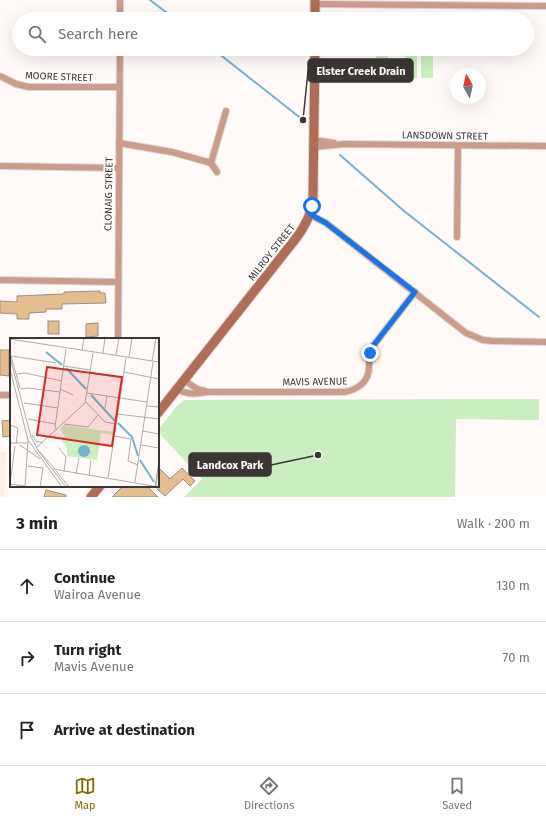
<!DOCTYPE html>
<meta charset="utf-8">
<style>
:root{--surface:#fff;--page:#f6f6f6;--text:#222;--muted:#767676;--line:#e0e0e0;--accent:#826c07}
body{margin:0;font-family:"Fira Sans",sans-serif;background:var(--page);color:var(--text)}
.compass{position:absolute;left:450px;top:68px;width:36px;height:36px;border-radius:50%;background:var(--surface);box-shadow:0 4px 16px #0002;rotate:352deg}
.stop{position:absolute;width:12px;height:12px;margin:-9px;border:3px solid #1a73e8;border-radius:50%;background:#fff}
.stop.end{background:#1a73e8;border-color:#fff;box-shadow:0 1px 4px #0008}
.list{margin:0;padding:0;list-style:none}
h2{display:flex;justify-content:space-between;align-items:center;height:52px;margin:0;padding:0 16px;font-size:17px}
h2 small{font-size:13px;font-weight:400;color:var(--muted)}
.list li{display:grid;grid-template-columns:26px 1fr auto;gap:12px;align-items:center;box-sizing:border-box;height:72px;padding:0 16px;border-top:1px solid var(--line)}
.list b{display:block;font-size:15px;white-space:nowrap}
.list p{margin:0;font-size:13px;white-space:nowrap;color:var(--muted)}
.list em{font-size:13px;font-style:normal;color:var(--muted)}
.icon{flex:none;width:22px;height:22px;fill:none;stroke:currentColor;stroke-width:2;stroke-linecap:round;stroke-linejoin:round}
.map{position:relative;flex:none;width:546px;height:497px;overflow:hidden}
.search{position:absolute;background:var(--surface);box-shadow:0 4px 16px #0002;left:12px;right:12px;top:12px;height:44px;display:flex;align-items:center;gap:10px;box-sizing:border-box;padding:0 14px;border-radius:22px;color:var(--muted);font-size:15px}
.sheet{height:268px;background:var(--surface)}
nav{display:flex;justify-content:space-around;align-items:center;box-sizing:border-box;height:56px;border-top:1px solid var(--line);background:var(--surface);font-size:11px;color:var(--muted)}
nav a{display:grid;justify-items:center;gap:2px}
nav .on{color:var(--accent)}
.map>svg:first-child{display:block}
.built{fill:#feeee6}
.green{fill:#caeebf}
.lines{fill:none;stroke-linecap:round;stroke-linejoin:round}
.stream{stroke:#74b2cf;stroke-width:2}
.building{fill:#e4be8e;stroke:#979087}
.street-casing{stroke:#dcd7d4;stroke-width:8}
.secondary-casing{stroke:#dcd7d4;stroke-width:11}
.street{stroke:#cb9b8c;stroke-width:6}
.secondary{stroke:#af6c56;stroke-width:9}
.route{stroke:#1a73e8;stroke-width:5}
.labels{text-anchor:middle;stroke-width:4;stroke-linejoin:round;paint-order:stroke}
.street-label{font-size:10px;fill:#3b3634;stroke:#fff}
.inset-river{fill:none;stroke:#74b2cf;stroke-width:2}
.inset-road{fill:none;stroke:#b1aca9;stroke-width:1}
.view{fill:#d62828;fill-opacity:0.15;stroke:#d62828;stroke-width:2}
.inset-edge{fill:none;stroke:#3b3634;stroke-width:2}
.leader{fill:none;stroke:#3b3634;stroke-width:1.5}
.callout-dot{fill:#3b3634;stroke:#fff;stroke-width:1.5}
.callout{fill:#3b3634;stroke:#3b3634;stroke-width:1.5}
.callout-label{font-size:11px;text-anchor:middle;font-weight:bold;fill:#fff}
</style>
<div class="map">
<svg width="546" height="497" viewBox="0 0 546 497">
<rect width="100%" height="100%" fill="#fffaf7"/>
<!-- built -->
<path class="built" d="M0 452H6L4 497H0Z"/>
<!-- green -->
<g class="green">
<rect x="405" y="52" width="12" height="26"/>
<rect x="421" y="53" width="12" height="25"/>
<path d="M376 54H388L387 80H376Z"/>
<path d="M539 399V420L456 419 455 497H184L202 479 158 432V430L178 405 184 400Z"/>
</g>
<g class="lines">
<!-- stream -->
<g class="stream">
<path d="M150 0 175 19"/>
<path d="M213 49 303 120"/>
<path d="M340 155 404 211 539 317"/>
</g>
</g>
<!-- building -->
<g class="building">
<path d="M100 291V293H105L106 303 62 304V309H46V312L29 313V319H17V314L0 313V301L17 302V296L64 294V292Z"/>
<rect x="48" y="321" width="11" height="13"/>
<path d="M98 323V336L86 337V324Z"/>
<path d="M0 350H9V376L0 375Z"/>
<path d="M11 420V436L3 437 2 421Z"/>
<path d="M158 467 170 479 182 468 195 481 190 486 183 479 165 496 158 490Z"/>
<path d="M123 486H147L158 497H112Z"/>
<path d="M46 490 66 495V497H44Z"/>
</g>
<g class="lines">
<!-- street casing -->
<g class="street-casing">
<g id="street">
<path d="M315 4 546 6"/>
<path d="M120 19V0"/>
<path d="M0 76 16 84 29 87H119"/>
<path d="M314 140 334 143"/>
<path d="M119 143 172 152 211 163 217 172"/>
<path d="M314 147 344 144 546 146"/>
<path d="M211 163 226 111"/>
<path d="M0 166 119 168"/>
<path d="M310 215 326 223 466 333 483 340 492 341 546 342"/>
<path d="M457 237 458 146"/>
<path d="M0 280 118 282"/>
<path d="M118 339 120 49"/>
<path d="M184 380 197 389 205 391"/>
<path d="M177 389C187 395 195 394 206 392H344C357 390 369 382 369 367 370 359 368 353 373 346L415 292"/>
<path d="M0 395H11"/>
</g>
</g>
<!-- secondary casing -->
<g class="secondary-casing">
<g id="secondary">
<path d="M315 19V0"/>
<path d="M158 413 297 237C306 224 312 213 313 197L315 49"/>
<path d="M91 497 100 486"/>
</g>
</g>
<!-- street -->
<use href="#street" class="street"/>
<!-- secondary -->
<use href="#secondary" class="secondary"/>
</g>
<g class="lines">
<!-- route -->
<path class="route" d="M312 206 310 214 326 223 415 292 373 346 370 353"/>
</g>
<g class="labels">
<!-- street labels -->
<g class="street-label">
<text transform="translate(59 76) rotate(2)" y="4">MOORE STREET</text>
<text transform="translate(445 135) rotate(1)" y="4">LANSDOWN STREET</text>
<text transform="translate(108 194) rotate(-89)" y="4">CLONAIG STREET</text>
<text transform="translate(271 252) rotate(-52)" y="4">MILROY STREET</text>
<text transform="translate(315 381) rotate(-1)" y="4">MAVIS AVENUE</text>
</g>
</g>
<!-- overview -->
<g transform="translate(10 338)">
<rect width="149" height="149" fill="#fffaf7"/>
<path d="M54 87 103 94V97L91 95 87 122 57 118V110L51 102 55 98 50 91Z" fill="#caeebf"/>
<path d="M68 113a6 6 0 1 1 12 0a6 6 0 1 1-12 0Z" fill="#74b2cf"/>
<path class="inset-river" d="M36 14 52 27M56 30 76 51M81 57 105 83M108 85 122 99 128 118M130 122 144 144"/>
<path class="inset-road" d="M0 1 149 24M72 13 74 0M93 15 95 0M106 17 109 0M1 18 10 50M2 18 46 25M0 19 21 99 29 114 56 149M119 19 122 0M142 23 146 0M54 28 80 32M0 31 18 102 52 149M114 34 149 41M80 35 112 40M7 36 15 35 52 43M11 51 18 50 50 54M50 51 63 57M77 55 110 60M110 60 137 64M76 64 95 84 106 86M14 65 48 70M137 68 149 69M95 70 97 58M107 76 149 81M18 81 45 86M54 86 78 89 88 77M0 87 8 90 6 106M47 92 45 89 56 11M133 93 149 96M22 97 26 103 33 105M104 98 121 101 118 123 128 127M0 105H18M10 107 30 121M131 107 149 110M27 109 75 65 83 15M49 110 56 119 54 134M30 114 45 131M18 128 33 130 30 149M43 131 149 149M46 133 59 149M66 136 69 120M79 138 81 122M98 140 116 20M125 144 143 24M0 146 5 108M0 146 15 148M15 149 18 103M145 149 149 123M146 149 149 125"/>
<path class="view" d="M37 29 112 39 102 108 27 97Z"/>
<rect width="149" height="149" class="inset-edge"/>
</g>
<!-- callouts -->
<path class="leader" d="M303 120L308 71M318 455L271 465"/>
<g class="callout-dot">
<circle cx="303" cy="120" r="4"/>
<circle cx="318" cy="455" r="4"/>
</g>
<g class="callout">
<rect x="308" y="59" width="105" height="23" rx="4"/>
<rect x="189" y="453" width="82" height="23" rx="4"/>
</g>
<g class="callout-label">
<text x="361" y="75">Elster Creek Drain</text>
<text x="230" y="469">Landcox Park</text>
</g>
</svg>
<svg class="compass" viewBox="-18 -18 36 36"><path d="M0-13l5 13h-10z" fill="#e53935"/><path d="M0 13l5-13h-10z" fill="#767676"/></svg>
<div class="stop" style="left:312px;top:206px"></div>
<div class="stop end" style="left:370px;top:353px"></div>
<div class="search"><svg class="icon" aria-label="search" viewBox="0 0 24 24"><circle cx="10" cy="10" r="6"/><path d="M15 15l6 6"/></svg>Search here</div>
</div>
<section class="sheet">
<h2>3 min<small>Walk · 200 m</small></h2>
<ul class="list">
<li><svg class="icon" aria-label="ahead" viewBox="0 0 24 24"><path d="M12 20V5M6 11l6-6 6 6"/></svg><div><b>Continue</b><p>Wairoa Avenue</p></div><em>130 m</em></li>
<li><svg class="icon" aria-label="right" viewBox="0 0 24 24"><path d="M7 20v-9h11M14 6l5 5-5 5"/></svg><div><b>Turn right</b><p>Mavis Avenue</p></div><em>70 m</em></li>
<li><svg class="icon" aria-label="arrive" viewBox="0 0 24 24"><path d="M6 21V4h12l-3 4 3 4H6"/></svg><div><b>Arrive at destination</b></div></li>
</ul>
</section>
<nav>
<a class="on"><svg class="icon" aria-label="map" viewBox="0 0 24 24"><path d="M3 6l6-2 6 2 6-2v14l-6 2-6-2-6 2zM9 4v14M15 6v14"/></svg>Map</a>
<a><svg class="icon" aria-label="directions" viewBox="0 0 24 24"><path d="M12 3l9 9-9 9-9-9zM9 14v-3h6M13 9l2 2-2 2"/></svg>Directions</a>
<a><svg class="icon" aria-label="saved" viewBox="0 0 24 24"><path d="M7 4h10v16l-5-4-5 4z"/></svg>Saved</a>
</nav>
